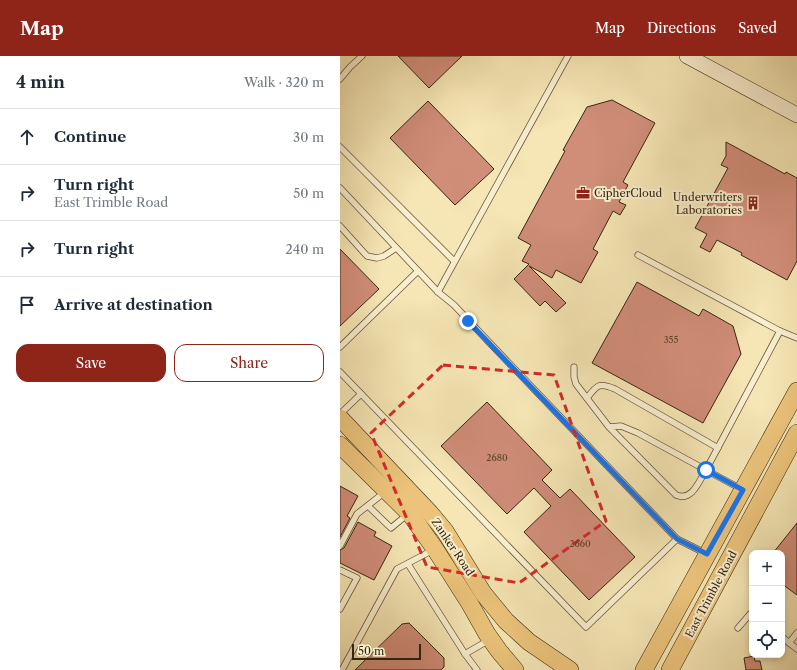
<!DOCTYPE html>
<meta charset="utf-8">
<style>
:root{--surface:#fff;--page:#f6f6f7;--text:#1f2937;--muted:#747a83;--line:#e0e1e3;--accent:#8f2418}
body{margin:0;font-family:"Libre Caslon Text",serif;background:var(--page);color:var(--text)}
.controls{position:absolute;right:12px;bottom:12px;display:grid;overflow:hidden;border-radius:8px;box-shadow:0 2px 6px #0003}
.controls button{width:36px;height:36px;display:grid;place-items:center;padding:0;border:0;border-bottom:1px solid var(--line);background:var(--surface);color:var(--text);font:20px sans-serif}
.scale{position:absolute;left:12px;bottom:10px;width:69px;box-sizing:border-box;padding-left:4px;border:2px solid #36260f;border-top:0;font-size:11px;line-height:14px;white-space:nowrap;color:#36260f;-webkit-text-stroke:3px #f9efcf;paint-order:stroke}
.stop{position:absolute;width:12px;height:12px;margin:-9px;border:3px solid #1a73e8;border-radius:50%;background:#fff}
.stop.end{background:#1a73e8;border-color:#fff;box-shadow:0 1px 4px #0008}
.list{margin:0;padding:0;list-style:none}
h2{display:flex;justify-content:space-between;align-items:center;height:52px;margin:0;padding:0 16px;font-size:17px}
h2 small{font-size:13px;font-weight:400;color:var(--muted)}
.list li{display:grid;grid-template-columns:26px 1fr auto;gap:12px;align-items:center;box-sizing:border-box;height:56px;padding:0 16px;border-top:1px solid var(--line)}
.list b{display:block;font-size:15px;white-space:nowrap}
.list p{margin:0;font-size:13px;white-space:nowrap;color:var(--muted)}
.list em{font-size:13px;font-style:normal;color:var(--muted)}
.actions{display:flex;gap:8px;padding:12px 16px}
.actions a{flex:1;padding:9px 0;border:1px solid var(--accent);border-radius:12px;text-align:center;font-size:14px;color:var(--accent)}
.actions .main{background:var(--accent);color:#fff}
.icon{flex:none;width:22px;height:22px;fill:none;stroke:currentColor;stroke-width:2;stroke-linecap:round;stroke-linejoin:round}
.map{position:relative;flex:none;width:457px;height:614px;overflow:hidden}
header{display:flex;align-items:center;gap:24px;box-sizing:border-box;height:56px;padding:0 20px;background:var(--accent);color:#fff}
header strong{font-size:19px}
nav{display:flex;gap:22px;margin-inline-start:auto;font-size:14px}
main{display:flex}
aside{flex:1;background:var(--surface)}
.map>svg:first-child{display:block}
.building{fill:#d08d78;stroke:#36260f}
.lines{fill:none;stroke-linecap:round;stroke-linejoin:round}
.service-casing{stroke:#665638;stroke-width:7}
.secondary-casing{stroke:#36260f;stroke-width:16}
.primary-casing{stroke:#36260f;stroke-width:18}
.service{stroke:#f9efcf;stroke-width:5.5}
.secondary{stroke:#f9efcf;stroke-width:15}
.primary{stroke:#ebc37a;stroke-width:17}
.route{stroke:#1a73e8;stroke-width:5}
.marked{fill:none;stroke:#d62828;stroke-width:3;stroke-dasharray:8 5;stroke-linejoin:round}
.labels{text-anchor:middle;stroke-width:4;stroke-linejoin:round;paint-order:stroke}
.number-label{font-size:9px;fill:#5c4029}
.poi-label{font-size:11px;fill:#36260f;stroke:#f9efcf;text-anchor:start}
.street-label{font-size:11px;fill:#36260f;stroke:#f9efcf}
</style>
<header>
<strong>Map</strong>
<nav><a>Map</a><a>Directions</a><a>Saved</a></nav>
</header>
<main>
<aside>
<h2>4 min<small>Walk · 320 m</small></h2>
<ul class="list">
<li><svg class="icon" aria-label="ahead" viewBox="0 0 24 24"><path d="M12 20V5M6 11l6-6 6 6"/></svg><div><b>Continue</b></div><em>30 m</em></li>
<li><svg class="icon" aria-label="right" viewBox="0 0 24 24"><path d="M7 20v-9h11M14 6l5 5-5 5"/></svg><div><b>Turn right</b><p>East Trimble Road</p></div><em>50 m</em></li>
<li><svg class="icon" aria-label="right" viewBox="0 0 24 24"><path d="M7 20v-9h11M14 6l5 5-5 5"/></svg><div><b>Turn right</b></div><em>240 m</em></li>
<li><svg class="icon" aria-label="arrive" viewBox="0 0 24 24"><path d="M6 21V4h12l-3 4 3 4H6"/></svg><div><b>Arrive at destination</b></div></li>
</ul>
<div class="actions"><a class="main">Save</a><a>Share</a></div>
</aside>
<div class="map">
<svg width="457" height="614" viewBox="0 0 457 614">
<rect width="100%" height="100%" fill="#f6e6b5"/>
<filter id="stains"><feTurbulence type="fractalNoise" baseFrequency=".005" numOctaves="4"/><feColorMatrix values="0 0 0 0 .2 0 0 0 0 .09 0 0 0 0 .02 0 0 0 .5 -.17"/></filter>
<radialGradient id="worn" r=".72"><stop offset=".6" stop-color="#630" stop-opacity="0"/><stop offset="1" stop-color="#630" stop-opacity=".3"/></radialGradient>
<!-- building -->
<g class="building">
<path d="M58 0H122L89 32Z"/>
<path d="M272 44 315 67 283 126 288 129 279 146 286 149 280 159 273 155 253 193 258 196 241 227 216 214 212 222 189 210 226 247 216 256 205 245 200 250 174 223 189 208 182 205 191 189 178 182 225 95 223 94 247 51Z"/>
<path d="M88 45 154 113 115 149 50 82Z"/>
<path d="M386 86 445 118 446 116 457 122V205L447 224 401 199 402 197 377 184 370 196 360 191 367 178 355 172 388 112 381 109 386 100Z"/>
<path d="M0 193 39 233 0 270Z"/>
<path d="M297 226 359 260 363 253 393 270 401 298 363 367 252 307Z"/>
<path d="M147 346 212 414 202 424 220 442 230 433 295 501 249 544 184 476 211 450 194 432 167 458 101 390Z"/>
<path d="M0 430 18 440 7 460 10 462 0 481Z"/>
<path d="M18 466 36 476 34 480 52 490 34 524 0 507V494L4 492Z"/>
<path d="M457 467V539L442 528V497H433Z"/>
<path d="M69 567 104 602V611L101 614H15L62 568Z"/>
<path d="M414 600 415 605H420L422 614H406L404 602Z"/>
</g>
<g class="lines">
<!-- service casing -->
<g class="service-casing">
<g id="service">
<path d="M0 23 10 11 22 0"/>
<path d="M0 91 114 205"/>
<path d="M0 132 98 236 114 249 146 283 337 483 365 497"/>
<path d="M0 170 27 200 37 202 44 200 56 192"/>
<path d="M298 199 440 275 457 282"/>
<path d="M98 236 228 0"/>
<path d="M0 291 78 215"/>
<path d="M234 311V321L236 328 269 371 336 439C352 446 359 425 366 414L298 377 281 370 269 371"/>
<path d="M0 316 246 571 337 483"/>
<path d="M247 342C257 329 259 326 275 333L378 392"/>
<path d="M0 358 21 338"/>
<path d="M401 433 366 414 440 275"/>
<path d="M28 450 51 472 68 458"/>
<path d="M0 490 17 458 45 436"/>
<path d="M68 508 125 598 137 614"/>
<path d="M0 514 17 522 0 553"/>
<path d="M398 572 411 557 412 558"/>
<path d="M442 581 457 593"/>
<path d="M449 587 457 577"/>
<path d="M125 598 149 584"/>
<path d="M2 614 57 513 93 494"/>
</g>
</g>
<!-- secondary casing -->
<g class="secondary-casing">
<path id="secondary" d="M347 0 457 59"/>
</g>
<!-- primary casing -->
<g class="primary-casing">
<g id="primary">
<path d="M0 362 90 457 105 475 143 537 166 565 189 586 230 614"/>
<path d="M0 389 71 459 95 493 130 548 147 578 159 595 175 614"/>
<path d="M304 614 457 335"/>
<path d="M330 614 457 377"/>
</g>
</g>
<!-- service -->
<use href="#service" class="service"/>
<!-- secondary -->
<use href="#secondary" class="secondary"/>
<!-- primary -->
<use href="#primary" class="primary"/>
</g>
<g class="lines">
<!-- route -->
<path class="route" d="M128 265 337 483 367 498 403 434 366 414"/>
</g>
<!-- marked area -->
<path class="marked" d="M103 309 214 319 266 465 179 527 87 511 31 377Z"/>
<!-- icons -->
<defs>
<g id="office-bare" transform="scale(1.08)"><path d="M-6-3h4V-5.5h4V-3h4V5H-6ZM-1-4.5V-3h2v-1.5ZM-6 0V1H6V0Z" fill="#8f2418" stroke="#f9efcf" stroke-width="2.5" paint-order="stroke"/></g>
<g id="building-bare" transform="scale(1.08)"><path d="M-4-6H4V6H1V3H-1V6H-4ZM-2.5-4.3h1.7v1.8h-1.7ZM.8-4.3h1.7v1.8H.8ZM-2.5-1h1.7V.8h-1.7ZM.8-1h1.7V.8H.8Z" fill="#8f2418" stroke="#f9efcf" stroke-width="2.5" paint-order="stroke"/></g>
</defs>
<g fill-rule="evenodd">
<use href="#office-bare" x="243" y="137"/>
<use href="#building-bare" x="413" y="147"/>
</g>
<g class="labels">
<!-- number labels -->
<g class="number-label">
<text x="331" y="287">355</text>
<text x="157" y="405">2680</text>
<text x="240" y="491">2660</text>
</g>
<!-- poi labels -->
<g class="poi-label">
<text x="254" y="141">CipherCloud</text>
<text x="402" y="145" text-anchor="end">Underwriters<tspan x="402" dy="13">Laboratories</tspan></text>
</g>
<!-- street labels -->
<g class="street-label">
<text transform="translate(113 491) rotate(56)" y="4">Zanker Road</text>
<text transform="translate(371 538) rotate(-62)" y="4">East Trimble Road</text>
</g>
</g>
<rect width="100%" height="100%" filter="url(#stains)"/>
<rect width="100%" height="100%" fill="url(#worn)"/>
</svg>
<div class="controls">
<button>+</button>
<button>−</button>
<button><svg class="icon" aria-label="locate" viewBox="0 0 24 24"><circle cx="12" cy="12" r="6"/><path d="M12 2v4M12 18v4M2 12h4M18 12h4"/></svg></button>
</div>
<div class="scale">50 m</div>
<div class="stop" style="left:366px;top:414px"></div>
<div class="stop end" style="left:128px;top:265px"></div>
</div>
</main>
